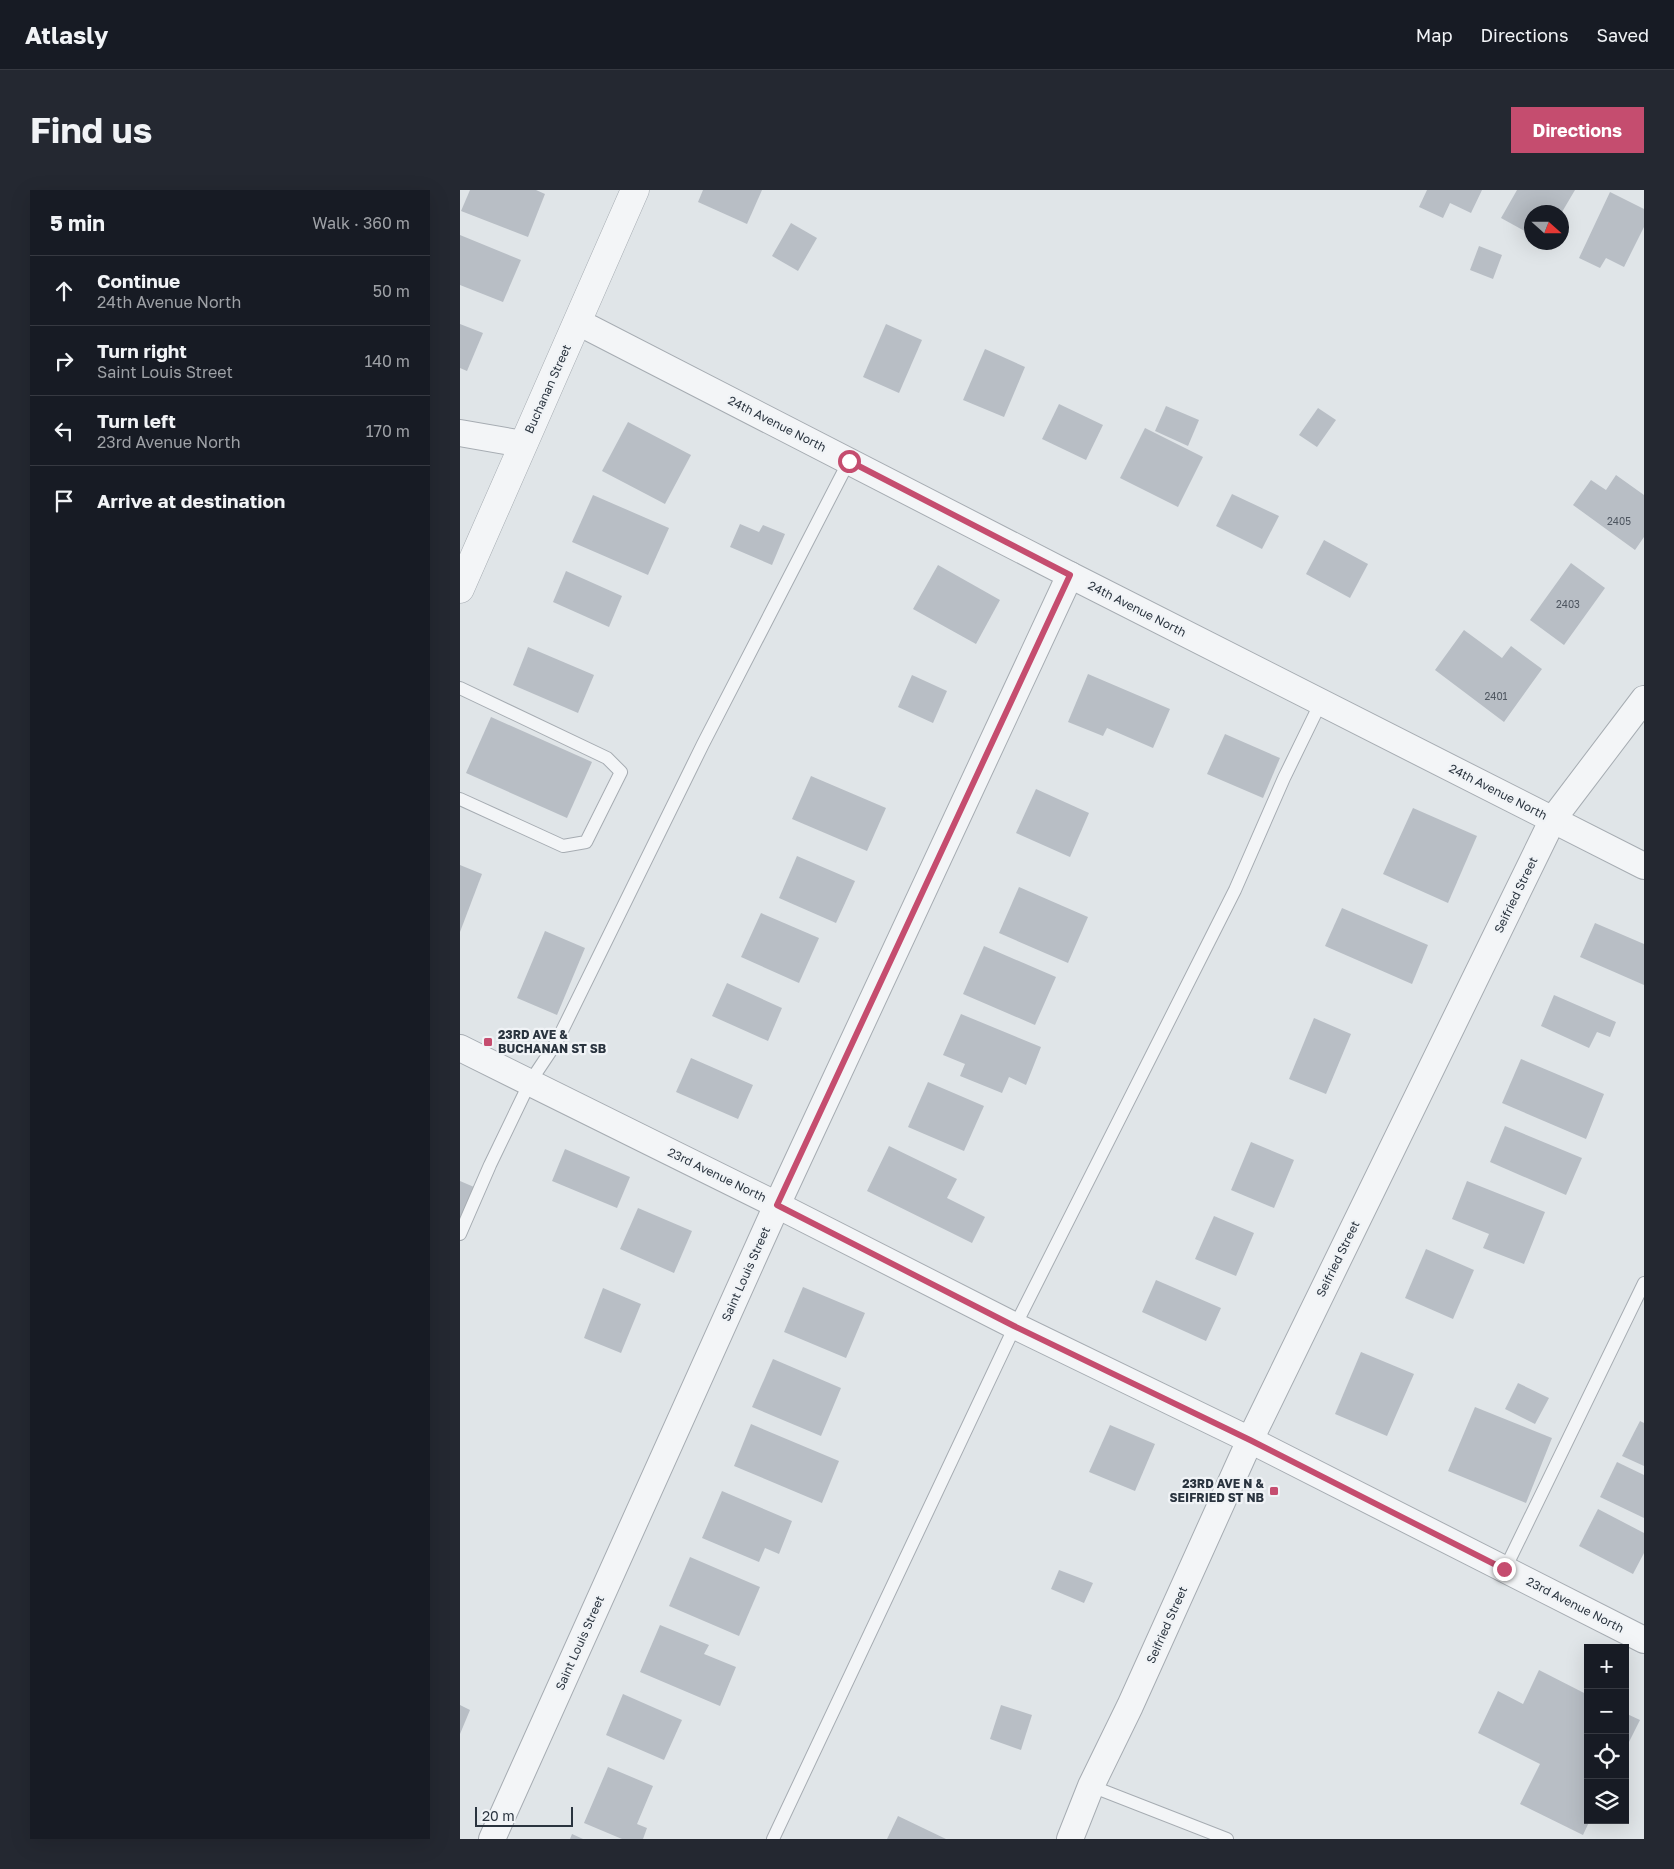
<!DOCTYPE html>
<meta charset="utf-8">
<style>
:root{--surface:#171b24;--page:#242831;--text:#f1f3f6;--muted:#9ea1a6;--line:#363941;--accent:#c54d6f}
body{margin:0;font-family:"Golos Text",sans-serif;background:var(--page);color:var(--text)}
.controls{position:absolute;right:15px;bottom:15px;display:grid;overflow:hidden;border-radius:0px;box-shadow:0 5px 20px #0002}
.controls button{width:45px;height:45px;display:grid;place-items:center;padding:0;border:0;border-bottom:1px solid var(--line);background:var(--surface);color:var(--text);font:25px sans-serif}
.compass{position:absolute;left:1064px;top:15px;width:45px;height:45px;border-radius:50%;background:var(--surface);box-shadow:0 5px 20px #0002;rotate:111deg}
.scale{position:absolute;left:15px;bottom:12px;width:98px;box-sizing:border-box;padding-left:5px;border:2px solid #2a343f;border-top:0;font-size:14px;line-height:18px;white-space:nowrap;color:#2a343f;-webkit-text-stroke:4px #f0f3f6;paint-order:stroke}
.stop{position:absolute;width:15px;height:15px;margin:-11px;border:4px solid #c54d6f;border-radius:50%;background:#fff}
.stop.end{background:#c54d6f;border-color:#fff;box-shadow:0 1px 5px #0008}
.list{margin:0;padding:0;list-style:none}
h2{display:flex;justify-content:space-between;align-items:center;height:65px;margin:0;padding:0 20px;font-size:21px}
h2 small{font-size:16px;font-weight:400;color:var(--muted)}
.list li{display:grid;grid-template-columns:32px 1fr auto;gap:15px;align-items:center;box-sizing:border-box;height:70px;padding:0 20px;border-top:1px solid var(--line)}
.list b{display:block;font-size:19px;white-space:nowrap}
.list p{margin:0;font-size:16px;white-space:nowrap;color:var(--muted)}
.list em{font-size:16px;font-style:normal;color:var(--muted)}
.icon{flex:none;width:28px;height:28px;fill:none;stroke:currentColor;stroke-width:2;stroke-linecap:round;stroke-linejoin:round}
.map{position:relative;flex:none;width:1184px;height:1649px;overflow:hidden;border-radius:0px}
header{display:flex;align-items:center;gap:30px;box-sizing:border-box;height:70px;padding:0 25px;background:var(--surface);border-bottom:1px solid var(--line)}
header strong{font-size:24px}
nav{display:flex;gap:28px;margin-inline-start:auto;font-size:18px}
.intro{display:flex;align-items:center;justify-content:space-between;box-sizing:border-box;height:120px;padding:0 30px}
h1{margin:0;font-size:35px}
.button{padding:12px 22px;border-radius:0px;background:var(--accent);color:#fff;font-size:18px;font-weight:700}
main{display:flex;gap:30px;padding:0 30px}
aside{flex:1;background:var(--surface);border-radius:0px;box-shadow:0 5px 20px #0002}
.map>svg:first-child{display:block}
.building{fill:#b8bec5}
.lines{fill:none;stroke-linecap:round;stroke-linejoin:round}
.service-casing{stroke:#a6acb2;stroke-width:14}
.minor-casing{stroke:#a6acb2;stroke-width:28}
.tertiary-casing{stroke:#a6acb2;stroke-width:29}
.service{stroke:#f3f5f7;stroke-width:12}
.minor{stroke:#f3f5f7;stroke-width:26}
.tertiary{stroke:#f3f5f7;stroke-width:28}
.route{stroke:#c54d6f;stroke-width:6}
.poi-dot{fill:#c54d6f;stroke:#f0f3f6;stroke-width:2}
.labels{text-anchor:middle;stroke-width:4.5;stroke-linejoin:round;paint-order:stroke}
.number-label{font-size:10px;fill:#4e5660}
.street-label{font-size:12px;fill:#2a343f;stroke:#f0f3f6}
.poi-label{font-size:12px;font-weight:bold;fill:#2a343f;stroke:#f0f3f6;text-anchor:start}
</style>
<header>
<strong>Atlasly</strong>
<nav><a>Map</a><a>Directions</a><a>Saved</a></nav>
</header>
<div class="intro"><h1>Find us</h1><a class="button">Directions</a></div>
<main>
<aside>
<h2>5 min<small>Walk · 360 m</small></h2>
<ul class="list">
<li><svg class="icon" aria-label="ahead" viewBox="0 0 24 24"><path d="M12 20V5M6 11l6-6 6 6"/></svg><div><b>Continue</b><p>24th Avenue North</p></div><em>50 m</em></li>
<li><svg class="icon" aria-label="right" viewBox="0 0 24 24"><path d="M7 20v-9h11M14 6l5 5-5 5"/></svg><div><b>Turn right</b><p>Saint Louis Street</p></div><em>140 m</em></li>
<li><svg class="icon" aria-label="left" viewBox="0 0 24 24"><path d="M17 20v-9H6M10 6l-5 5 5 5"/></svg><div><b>Turn left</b><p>23rd Avenue North</p></div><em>170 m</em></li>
<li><svg class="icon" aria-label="arrive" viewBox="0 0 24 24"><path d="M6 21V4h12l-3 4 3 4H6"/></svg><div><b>Arrive at destination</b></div></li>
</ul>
</aside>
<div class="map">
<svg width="1184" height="1649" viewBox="0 0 1184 1649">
<rect width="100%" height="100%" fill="#e0e5e8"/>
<!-- building -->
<g class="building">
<path d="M10 0H76L85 4 68 47 1 21Z"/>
<path d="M243 0H302L287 34 238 12Z"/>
<path d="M967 0H1022L1011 23 990 13 983 28 959 17Z"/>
<path d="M1057 0H1115L1102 22H1072V45L1041 28Z"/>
<path d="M1150 2 1184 19V37L1164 77 1146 68 1140 78 1119 68Z"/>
<path d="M331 33 357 48 338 81 312 66Z"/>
<path d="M0 45 61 70 43 112 0 95Z"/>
<path d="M1019 56 1042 65 1033 89 1010 80Z"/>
<path d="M0 134 23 143 7 181 0 178Z"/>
<path d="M426 134 462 150 439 203 403 187Z"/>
<path d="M525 159 565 177 544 227 503 210Z"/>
<path d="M599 214 643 235 626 270 582 249Z"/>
<path d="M706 216 739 230 728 256 695 241Z"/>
<path d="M858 218 876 230 857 257 839 245Z"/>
<path d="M168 232 231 265 205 314 142 281Z"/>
<path d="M685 238 743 267 718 317 660 288Z"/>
<path d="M1156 285 1184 305V347L1175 360 1113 315 1131 290 1146 300Z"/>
<path d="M772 304 819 326 802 359 756 336Z"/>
<path d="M133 305 209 338 188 385 112 352Z"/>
<path d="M280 334 299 342 303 335 325 344 312 375 270 357Z"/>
<path d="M864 350 908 374 890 408 846 384Z"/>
<path d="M1111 373 1145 398 1104 455 1070 430Z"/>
<path d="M478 375 540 410 516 454 453 419Z"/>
<path d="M106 381 162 406 149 437 93 412Z"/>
<path d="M1004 440 1042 468 1051 456 1082 479 1044 532 975 480Z"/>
<path d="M68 457 134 485 118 523 53 495Z"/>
<path d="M628 484 710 519 693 558 647 538 643 546 608 532Z"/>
<path d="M452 485 487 501 473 533 438 517Z"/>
<path d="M31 527 132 572 107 628 6 583Z"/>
<path d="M765 544 820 568 803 608 747 584Z"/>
<path d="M351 586 426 618 407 661 332 629Z"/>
<path d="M576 599 629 623 610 667 556 643Z"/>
<path d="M953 618 1017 646 988 713 923 684Z"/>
<path d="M337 666 395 691 376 733 319 708Z"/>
<path d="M0 675 22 684 0 742Z"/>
<path d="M559 697 628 727 608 773 539 743Z"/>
<path d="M882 718 968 755 952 794 865 756Z"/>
<path d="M301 723 359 748 339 793 281 767Z"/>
<path d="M1135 733 1184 754V795L1120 767Z"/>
<path d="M85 741 125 758 97 825 57 808Z"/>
<path d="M524 756 596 787 575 835 503 804Z"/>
<path d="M267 793 322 818 308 851 252 826Z"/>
<path d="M1094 805 1156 832 1150 847 1137 842 1129 858 1081 836Z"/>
<path d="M501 824 581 857 566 895 549 887 542 903 500 886 505 874 483 865Z"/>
<path d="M854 828 891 844 866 904 829 889Z"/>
<path d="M231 868 293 895 278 929 216 902Z"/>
<path d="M1061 869 1144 904 1126 949 1042 913Z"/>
<path d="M468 892 524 916 504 961 448 937Z"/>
<path d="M1045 936 1122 968 1106 1005 1030 972Z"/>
<path d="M791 952 834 970 814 1018 771 1000Z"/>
<path d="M429 956 497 989 487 1008 525 1027 512 1053 407 1001Z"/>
<path d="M105 959 170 987 157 1018 92 991Z"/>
<path d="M0 991 14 997 0 1029Z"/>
<path d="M1007 991 1085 1022 1064 1074 1023 1058 1029 1044 992 1029Z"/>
<path d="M178 1018 232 1041 214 1083 160 1059Z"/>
<path d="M754 1026 794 1043 776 1086 735 1069Z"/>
<path d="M966 1059 1014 1080 993 1129 945 1108Z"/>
<path d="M696 1090 761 1118 746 1151 682 1122Z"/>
<path d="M343 1097 405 1123 386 1168 324 1142Z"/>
<path d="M143 1098 181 1114 161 1163 124 1148Z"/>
<path d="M901 1162 954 1184 927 1246 875 1224Z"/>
<path d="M313 1169 381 1198 361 1246 292 1217Z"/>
<path d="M1058 1193 1089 1208 1075 1234 1045 1219Z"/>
<path d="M1015 1217 1092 1248 1066 1313 988 1281Z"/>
<path d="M1180 1231 1184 1233V1276L1162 1266Z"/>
<path d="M291 1234 379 1271 362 1313 274 1276Z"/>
<path d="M650 1235 695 1254 675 1301 629 1282Z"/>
<path d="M1157 1272 1184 1285V1328L1140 1307Z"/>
<path d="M262 1301 332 1331 319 1364 305 1358 299 1372 242 1348Z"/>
<path d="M1138 1319 1184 1343V1363L1173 1384 1119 1356Z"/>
<path d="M230 1367 300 1397 279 1446 209 1416Z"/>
<path d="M599 1380 633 1393 624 1413 591 1399Z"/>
<path d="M200 1435 249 1455 244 1464 276 1477 260 1516 180 1482Z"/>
<path d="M1079 1480 1128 1505V1630H1130L1123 1645 1060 1614 1080 1574 1018 1543 1038 1501 1063 1514Z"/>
<path d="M163 1504 222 1530 204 1570 146 1545Z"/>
<path d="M0 1515 10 1520 0 1544Z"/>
<path d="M541 1515 572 1525 561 1560 530 1549Z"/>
<path d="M1165 1523 1180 1530 1165 1560Z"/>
<path d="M148 1577 193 1596 177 1634 187 1638 183 1649H162L124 1633Z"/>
<path d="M438 1626 486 1649H427Z"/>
<path d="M112 1644 123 1649H110Z"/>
</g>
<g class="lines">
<!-- service casing -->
<g class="service-casing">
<g id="service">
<path d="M0 498 147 568 161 582 126 652 103 656 0 609"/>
<path d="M0 1044 30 975 70 892 96 853 243 554 389 271"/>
<path d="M1045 1379 1184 1093"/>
<path d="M631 1596 767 1649"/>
<path d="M313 1649 555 1136 775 700 824 588 861 512"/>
</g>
</g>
<!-- minor casing -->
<g class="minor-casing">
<g id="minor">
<path d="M118 132 610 385 1184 676"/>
<path d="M0 243 63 254"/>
<path d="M0 858 317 1015 555 1136 790 1250 1184 1450"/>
<path d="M32 1649 317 1015 610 385"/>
<path d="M610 1649 631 1596 670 1516 790 1250 1093 629 1184 509"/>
</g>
</g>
<!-- tertiary casing -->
<g class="tertiary-casing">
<path id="tertiary" d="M0 399 175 0"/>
</g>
<!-- service -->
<use href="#service" class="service"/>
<!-- minor -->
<use href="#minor" class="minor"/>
<!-- tertiary -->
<use href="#tertiary" class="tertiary"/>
</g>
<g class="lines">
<!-- route -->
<path class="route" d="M389 271 610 385 317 1015 554 1136 790 1250 1044 1379"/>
</g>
<!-- markers -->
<g class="poi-dot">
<rect x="23" y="847" width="10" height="10" rx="2.5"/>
<rect x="809" y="1296" width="10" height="10" rx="2.5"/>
</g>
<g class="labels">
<!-- number labels -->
<g class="number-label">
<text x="1159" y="335">2405</text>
<text x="1108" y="418">2403</text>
<text x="1036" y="510">2401</text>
</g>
<!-- street labels -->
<g class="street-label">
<text transform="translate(88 199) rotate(-66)" y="4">Buchanan Street</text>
<text transform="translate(317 234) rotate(27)" y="4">24th Avenue North</text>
<text transform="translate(677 419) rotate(27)" y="4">24th Avenue North</text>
<text transform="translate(1038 602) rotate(27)" y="4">24th Avenue North</text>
<text transform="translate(1056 705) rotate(-64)" y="4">Seifried Street</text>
<text transform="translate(257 985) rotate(26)" y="4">23rd Avenue North</text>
<text transform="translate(878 1069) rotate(-64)" y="4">Seifried Street</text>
<text transform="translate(286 1084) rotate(-66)" y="4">Saint Louis Street</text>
<text transform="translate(1115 1415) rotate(27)" y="4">23rd Avenue North</text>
<text transform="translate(707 1435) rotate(-66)" y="4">Seifried Street</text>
<text transform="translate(120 1453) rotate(-66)" y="4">Saint Louis Street</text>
</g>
<!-- poi labels -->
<g class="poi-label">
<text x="38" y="849">23RD AVE &amp;<tspan x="38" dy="14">BUCHANAN ST SB</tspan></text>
<text x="804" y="1298" text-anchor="end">23RD AVE N &amp;<tspan x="804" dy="14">SEIFRIED ST NB</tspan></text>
</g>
</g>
</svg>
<div class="controls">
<button>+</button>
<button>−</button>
<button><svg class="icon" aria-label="locate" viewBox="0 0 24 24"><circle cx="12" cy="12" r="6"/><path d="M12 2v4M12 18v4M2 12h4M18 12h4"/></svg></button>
<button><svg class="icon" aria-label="layers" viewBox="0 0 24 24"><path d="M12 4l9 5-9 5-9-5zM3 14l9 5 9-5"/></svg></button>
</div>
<svg class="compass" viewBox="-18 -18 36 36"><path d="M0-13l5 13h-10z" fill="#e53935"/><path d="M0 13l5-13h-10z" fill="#9ea1a6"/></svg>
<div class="scale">20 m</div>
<div class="stop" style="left:389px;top:271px"></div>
<div class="stop end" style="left:1044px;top:1379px"></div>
</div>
</main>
